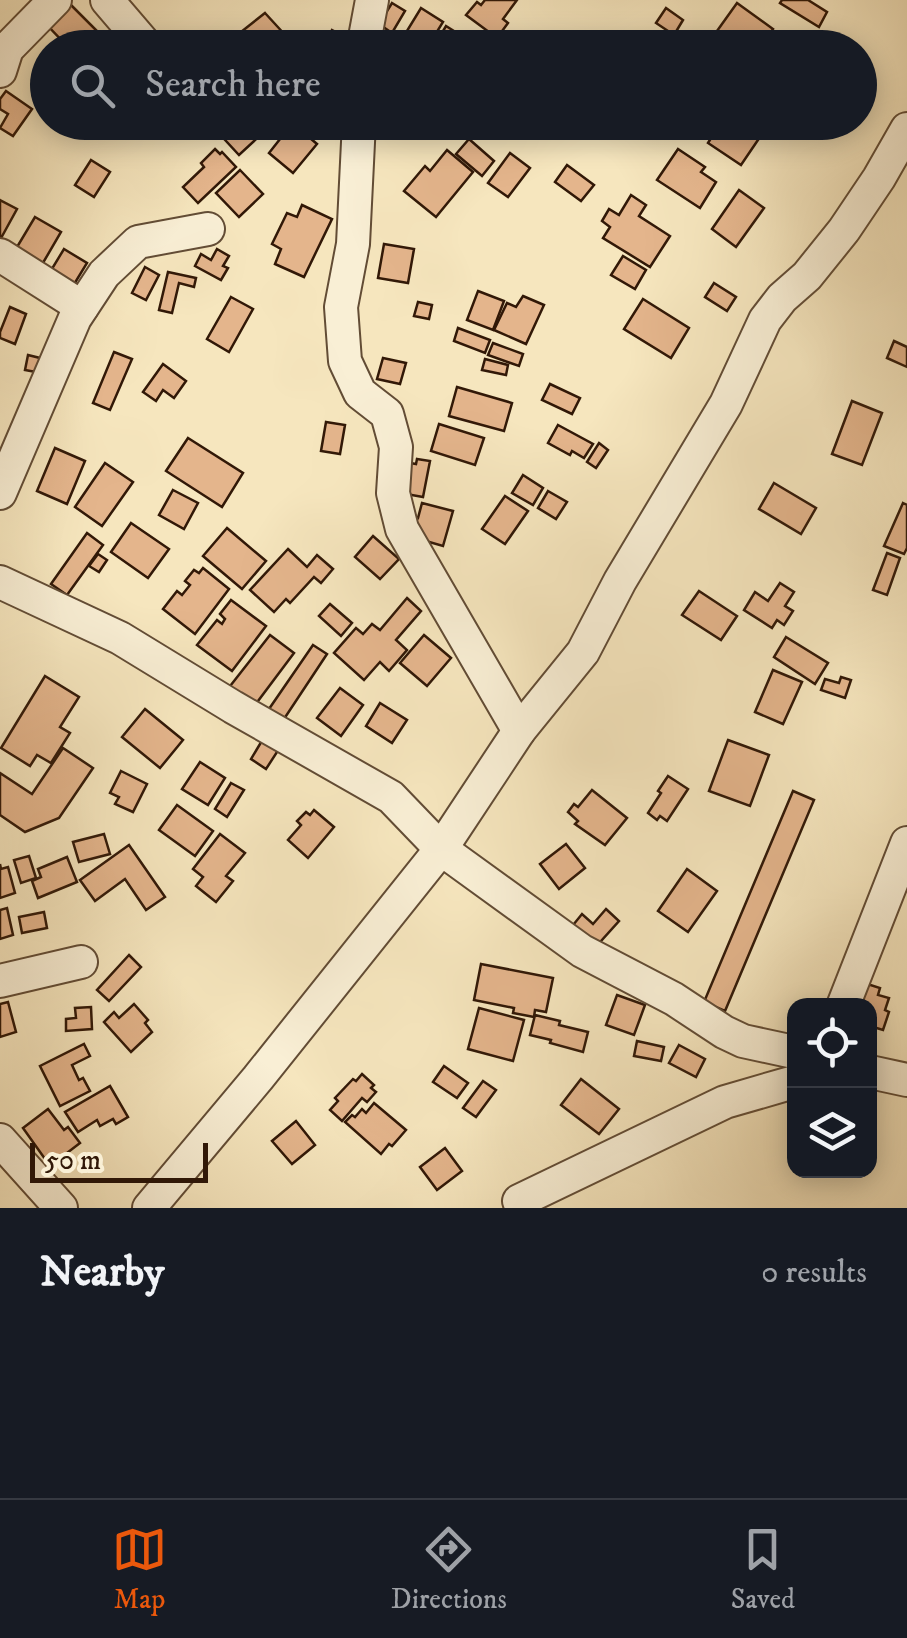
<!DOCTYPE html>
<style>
:root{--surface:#171b24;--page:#20242c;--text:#f1f3f6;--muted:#9ea1a6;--line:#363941;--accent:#ea580c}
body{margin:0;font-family:"IM FELL DW Pica",serif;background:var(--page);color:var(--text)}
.controls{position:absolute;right:30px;bottom:30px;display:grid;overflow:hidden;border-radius:20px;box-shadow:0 5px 25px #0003}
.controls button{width:90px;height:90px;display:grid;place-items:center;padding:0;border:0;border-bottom:2px solid var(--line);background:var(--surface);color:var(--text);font:50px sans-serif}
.scale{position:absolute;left:30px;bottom:25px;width:178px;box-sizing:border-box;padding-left:10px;border:5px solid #311807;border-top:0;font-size:28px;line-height:35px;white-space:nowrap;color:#311807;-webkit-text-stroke:8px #f9efd5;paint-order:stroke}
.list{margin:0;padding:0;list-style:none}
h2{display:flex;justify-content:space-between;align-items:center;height:130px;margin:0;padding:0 40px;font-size:42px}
h2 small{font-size:32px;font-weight:400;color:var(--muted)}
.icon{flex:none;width:55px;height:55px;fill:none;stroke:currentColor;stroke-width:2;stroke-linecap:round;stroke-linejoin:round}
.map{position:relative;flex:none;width:907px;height:1208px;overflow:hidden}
.search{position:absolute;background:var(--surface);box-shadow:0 5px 25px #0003;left:30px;right:30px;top:30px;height:110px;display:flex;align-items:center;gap:25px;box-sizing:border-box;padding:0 35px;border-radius:55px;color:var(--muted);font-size:38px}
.sheet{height:290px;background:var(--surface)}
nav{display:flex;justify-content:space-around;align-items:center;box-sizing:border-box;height:140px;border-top:2px solid var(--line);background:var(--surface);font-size:28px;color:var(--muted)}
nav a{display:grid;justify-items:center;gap:5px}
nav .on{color:var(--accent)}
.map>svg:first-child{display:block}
.building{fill:#e4b58c;stroke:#311807;stroke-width:2.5}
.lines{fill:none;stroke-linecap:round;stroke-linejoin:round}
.minor-casing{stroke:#624c35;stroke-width:36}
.minor{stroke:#f9efd5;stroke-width:32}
</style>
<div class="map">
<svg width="907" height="1208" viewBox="0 0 907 1208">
<rect width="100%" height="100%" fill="#f6e6be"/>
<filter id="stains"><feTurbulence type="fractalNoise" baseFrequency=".002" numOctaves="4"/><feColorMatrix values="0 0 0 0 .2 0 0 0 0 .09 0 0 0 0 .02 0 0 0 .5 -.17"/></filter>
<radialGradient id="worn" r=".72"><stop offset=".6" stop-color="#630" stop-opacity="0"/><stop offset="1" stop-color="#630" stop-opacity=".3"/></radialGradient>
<!-- building -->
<g class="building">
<path d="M485 0H517L503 19 508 23 497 38 466 15 477 2 481 5Z"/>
<path d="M782 0H808L827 12 819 27 780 3Z"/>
<path d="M69 3 96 30 78 48H69L47 25Z"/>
<path d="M392 3 405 11 392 33 379 24Z"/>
<path d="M737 3 773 29 760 48H739L717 31Z"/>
<path d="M421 8 443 22 427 48H417L402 39Z"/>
<path d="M666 8 683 20 674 35 656 23Z"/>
<path d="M265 13 287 37 273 48H253L241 32Z"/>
<path d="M446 26 481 48H433Z"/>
<path d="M332 30 344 36 338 48 324 44Z"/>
<path d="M6 91 32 109 13 136 0 128 8 114 0 109V99Z"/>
<path d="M219 122H259L266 130 239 155 214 128Z"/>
<path d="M721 122H745L762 134 741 165 708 143Z"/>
<path d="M297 127 317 144 293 173 269 153 284 134 288 137Z"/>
<path d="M469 139 494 161 482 176 456 154Z"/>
<path d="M215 149 220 154 222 152 236 167 198 203 183 187 204 167 201 163Z"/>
<path d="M678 149 705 167 701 172 716 182 700 208 657 180Z"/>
<path d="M447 150 473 172 436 217 404 191 425 166 430 171Z"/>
<path d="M510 153 530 168 508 197 488 183Z"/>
<path d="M91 160 110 172 94 197 75 185Z"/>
<path d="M567 165 594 185 581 201 555 182Z"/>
<path d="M240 170 263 194 239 217 216 193Z"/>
<path d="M739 190 764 208 736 247 712 229Z"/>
<path d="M631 195 646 205 639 216 670 236 650 267 603 238 610 227 602 221 609 209 619 215Z"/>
<path d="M0 200 17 209 0 240Z"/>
<path d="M302 205 332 219 304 277 275 264 281 249 272 244 287 213 297 217Z"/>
<path d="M35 217 61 232 40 268 14 252Z"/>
<path d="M384 244 414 249 408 283 378 278Z"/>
<path d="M64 249 87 263 73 286 50 272Z"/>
<path d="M217 249 229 256 223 266 228 268 221 280 195 266 201 254 211 260Z"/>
<path d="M623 256 646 270 635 289 611 275Z"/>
<path d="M145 267 159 275 146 300 132 293Z"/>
<path d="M168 272 196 278 194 287 179 283 172 313 159 310Z"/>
<path d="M714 283 736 297 727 311 705 297Z"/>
<path d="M478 291 504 301 493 330 467 320Z"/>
<path d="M523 296 544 305 526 344 494 330 507 303 516 307Z"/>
<path d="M231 297 253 309 229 352 207 339Z"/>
<path d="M643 299 689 328 671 358 624 329Z"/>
<path d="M418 302 432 305 429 319 414 316Z"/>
<path d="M10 307 26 314 15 344 0 338V332Z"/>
<path d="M458 328 490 340 485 353 454 341Z"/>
<path d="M894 341 907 347V367L887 358Z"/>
<path d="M493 343 523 354 519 366 488 355Z"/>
<path d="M114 352 132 359 110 410 93 403Z"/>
<path d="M28 355 40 358 36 372 25 370Z"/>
<path d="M383 358 406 363 400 384 377 379Z"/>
<path d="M485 359 508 365 506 375 482 370Z"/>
<path d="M163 364 186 381 174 398 163 390 156 401 143 392Z"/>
<path d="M550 384 580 398 572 414 542 400Z"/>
<path d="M457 387 512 403 504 431 449 416Z"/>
<path d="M852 401 882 413 862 465 832 454Z"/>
<path d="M326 422 345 425 340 454 321 451Z"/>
<path d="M439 424 484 438 475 465 431 451Z"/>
<path d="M558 425 593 444 584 458 572 451 570 455 548 443Z"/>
<path d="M188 438 243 473 222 507 166 471Z"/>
<path d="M599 443 608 450 596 468 587 462Z"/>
<path d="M55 448 85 461 67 504 37 491Z"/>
<path d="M417 459 430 461 423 497 406 494 405 462 416 464Z"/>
<path d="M105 463 133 482 102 526 75 507Z"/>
<path d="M523 475 543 488 533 505 512 493Z"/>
<path d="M774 483 816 508 801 534 759 509Z"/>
<path d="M173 490 198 503 184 529 159 515Z"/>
<path d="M548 491 567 502 556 519 538 508Z"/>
<path d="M505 496 528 511 505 544 482 529Z"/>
<path d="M422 503 453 511 443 546 412 537 414 516 418 518Z"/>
<path d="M903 503 907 505V548L904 554 884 546Z"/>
<path d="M131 523 169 549 148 578 111 552Z"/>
<path d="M227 528 266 561 242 589 203 556Z"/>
<path d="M87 533 103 545 67 595 51 584Z"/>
<path d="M373 536 399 559 380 579 355 557Z"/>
<path d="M288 549 307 567 317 555 333 569 321 583 314 577 290 603 286 599 274 612 250 590Z"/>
<path d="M887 553 900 558 887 595 873 590Z"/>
<path d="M98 554 107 560 99 572 89 566Z"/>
<path d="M203 568 229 589 195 634 163 609 177 591 182 595 190 585 185 581 194 570 199 573Z"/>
<path d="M780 583 794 592 785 606 793 611 784 625 777 620 772 628 744 610 755 592 768 601Z"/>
<path d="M699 591 737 616 721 640 682 615Z"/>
<path d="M407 598 421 611 396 640 407 650 389 671 380 662 364 680 334 653 356 628 363 634 372 624 380 630Z"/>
<path d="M231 600 266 626 232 671 197 645 217 620 222 624 225 619 220 614Z"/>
<path d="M330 604 352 623 341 636 319 616Z"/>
<path d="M270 635 294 653 252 709 227 690Z"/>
<path d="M424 635 451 658 427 686 400 663Z"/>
<path d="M786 637 828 663 815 684 774 657Z"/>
<path d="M313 645 327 654 284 719 269 709Z"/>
<path d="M773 670 802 682 783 724 755 712Z"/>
<path d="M45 676 79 697 60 727 70 733 51 763 37 755 30 766 1 748Z"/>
<path d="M841 677 851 680 845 698 821 690 825 679 839 683Z"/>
<path d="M340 688 363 705 341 736 317 718Z"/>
<path d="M380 703 407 720 392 743 366 726Z"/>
<path d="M145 709 183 740 160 768 122 737Z"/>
<path d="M263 739 279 749 266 769 251 759Z"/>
<path d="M728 740 769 755 750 806 709 791Z"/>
<path d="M63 748 93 768 59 818 25 832 0 815V773L32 794Z"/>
<path d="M200 762 225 778 208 805 182 789Z"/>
<path d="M121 771 147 784 133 812 115 804 119 797 110 793Z"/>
<path d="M668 776 688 789 667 821 660 816 657 820 648 813 661 793 658 791Z"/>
<path d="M231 783 244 790 227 817 215 809Z"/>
<path d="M592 790 627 818 605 845 575 824 578 821 568 812 574 804 578 807Z"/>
<path d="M793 791 814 800 725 1011 704 1002Z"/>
<path d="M177 805 213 831 195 856 159 830Z"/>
<path d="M314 810 334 827 308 858 288 840 301 825 297 821 306 812 310 815Z"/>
<path d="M104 834 110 854 79 862 73 842Z"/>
<path d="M220 834 245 853 226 876 233 881 216 902 196 886 203 877 193 869Z"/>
<path d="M566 844 585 868 559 889 540 864Z"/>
<path d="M129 845 165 897 146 910 125 879 95 901 80 880Z"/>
<path d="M29 856 36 878 21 883 14 860Z"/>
<path d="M67 857 77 882 38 898 32 881 41 877 38 869Z"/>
<path d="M0 864 1 869 8 867 15 893 0 898Z"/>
<path d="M687 869 717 891 688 932 658 911Z"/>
<path d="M7 908 13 935 0 939V910Z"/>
<path d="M606 909 619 921 592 951 569 930 582 914 593 924Z"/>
<path d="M44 912 47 928 22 933 19 917Z"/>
<path d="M129 955 141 967 109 1001 97 990Z"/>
<path d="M481 964 553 978 546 1012 535 1010 534 1017 513 1013 514 1008 474 1000Z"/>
<path d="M858 981 880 988 878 995 889 998 885 1010 889 1012 883 1030 870 1026V1006H850Z"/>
<path d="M617 995 645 1005 634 1035 606 1025Z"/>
<path d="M8 1002 16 1032 0 1037V1004Z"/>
<path d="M134 1004 148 1020 145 1023 152 1032 131 1052 104 1022 114 1012 119 1018Z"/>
<path d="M91 1007 92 1029 66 1031V1019L76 1018 75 1008Z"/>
<path d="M479 1008 524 1020 513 1061 468 1049Z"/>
<path d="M535 1015 560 1021 559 1025 588 1032 583 1052 550 1043 551 1040 530 1035Z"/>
<path d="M637 1041 664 1047 661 1061 634 1056Z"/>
<path d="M84 1044 90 1056 72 1065 79 1080 83 1078 90 1091 60 1106 40 1066Z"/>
<path d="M679 1045 705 1059 696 1077 669 1063Z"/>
<path d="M444 1066 468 1083 457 1098 433 1082Z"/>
<path d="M362 1074 374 1085 371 1088 376 1092 367 1102 362 1098 342 1121 330 1110 338 1101 335 1098 353 1079 356 1081Z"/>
<path d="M581 1079 619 1109 599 1134 561 1105Z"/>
<path d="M483 1081 496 1090 476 1117 463 1108Z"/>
<path d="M110 1086 128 1117 116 1124 113 1119 100 1126 97 1120 78 1132 65 1112Z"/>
<path d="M374 1103 406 1130 392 1146 389 1144 381 1154 345 1122 352 1115 355 1117 362 1109 366 1113Z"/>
<path d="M48 1109 64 1130 68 1127 80 1143 50 1166 23 1128Z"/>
<path d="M296 1121 315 1145 292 1164 272 1141Z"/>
<path d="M445 1148 462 1171 437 1190 420 1167Z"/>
</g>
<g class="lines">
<!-- minor casing -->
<g class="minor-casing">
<g id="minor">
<path d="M107 0 148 48"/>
<path d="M363 48 372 0"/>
<path d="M0 71 7 49 55 0"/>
<path d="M359 122 353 244 341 307 345 361 360 393 387 414 396 447 393 493 402 529 519 731"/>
<path d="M0 255 82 307"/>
<path d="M0 493 75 318 104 274 138 242 208 229"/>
<path d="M0 582 120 638 233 707 391 797 441 849 582 951 674 999 724 1032 743 1041 794 1052"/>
<path d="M0 981 81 962"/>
<path d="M843 1006 907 843"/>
<path d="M870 1072 907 1080"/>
<path d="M0 1140 61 1208"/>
<path d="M149 1208 258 1078 441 849 519 731 583 652 620 581 726 404 765 320 782 298 807 276 844 230 879 178 907 129"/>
<path d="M522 1208 519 1201 725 1102 794 1082"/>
</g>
</g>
<!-- minor -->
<use href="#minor" class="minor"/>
</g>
<rect width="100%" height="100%" filter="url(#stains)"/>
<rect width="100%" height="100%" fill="url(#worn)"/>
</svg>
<div class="controls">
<button><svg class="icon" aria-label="locate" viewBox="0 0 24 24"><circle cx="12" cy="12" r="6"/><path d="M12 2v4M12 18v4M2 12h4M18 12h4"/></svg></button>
<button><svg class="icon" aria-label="layers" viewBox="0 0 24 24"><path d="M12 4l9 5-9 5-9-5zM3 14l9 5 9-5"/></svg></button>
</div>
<div class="scale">50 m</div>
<div class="search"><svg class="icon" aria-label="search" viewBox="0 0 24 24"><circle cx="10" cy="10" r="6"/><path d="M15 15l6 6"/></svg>Search here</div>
</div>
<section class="sheet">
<h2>Nearby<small>0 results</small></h2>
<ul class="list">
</ul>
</section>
<nav>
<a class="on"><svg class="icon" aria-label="map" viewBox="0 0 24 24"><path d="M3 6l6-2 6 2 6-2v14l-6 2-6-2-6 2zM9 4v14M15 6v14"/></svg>Map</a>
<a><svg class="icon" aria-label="directions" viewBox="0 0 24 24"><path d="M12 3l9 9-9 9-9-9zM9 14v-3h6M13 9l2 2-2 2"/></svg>Directions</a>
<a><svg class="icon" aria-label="saved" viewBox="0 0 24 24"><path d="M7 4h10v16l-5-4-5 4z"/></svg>Saved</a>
</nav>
